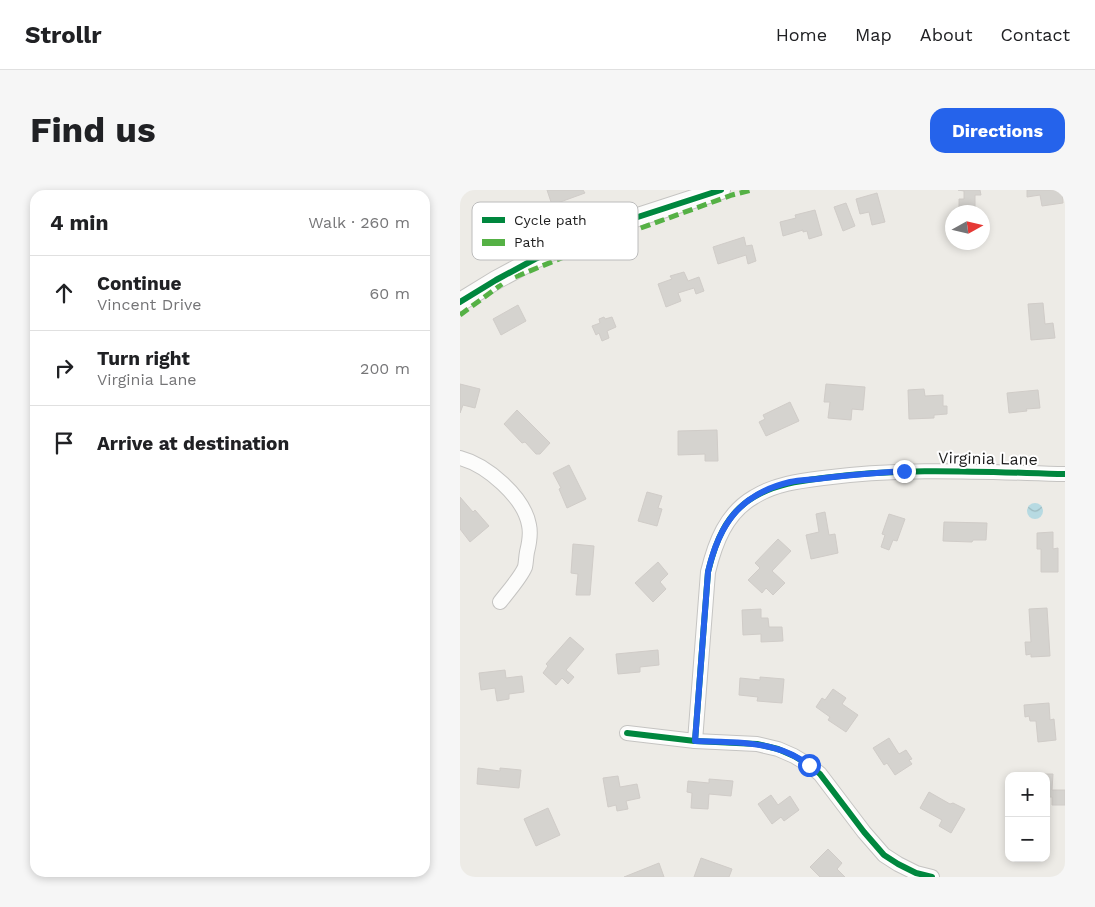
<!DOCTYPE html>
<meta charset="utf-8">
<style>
:root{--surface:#fff;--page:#f6f6f6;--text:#202124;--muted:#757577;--line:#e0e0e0;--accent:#2563eb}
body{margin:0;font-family:"Work Sans",sans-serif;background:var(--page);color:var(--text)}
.controls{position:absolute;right:15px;bottom:15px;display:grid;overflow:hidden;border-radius:10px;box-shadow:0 2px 8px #0003}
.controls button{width:45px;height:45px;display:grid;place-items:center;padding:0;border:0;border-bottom:1px solid var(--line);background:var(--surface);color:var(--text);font:25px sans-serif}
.compass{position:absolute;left:485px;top:15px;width:45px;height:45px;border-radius:50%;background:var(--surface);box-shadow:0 2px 8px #0003;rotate:82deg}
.stop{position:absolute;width:15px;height:15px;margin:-11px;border:4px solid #2563eb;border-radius:50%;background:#fff}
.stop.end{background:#2563eb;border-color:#fff;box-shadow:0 1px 5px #0008}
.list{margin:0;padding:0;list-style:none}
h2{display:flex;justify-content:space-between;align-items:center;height:65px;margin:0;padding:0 20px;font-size:21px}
h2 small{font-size:16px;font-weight:400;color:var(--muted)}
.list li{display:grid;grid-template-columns:32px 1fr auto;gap:15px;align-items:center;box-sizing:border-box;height:75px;padding:0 20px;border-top:1px solid var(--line)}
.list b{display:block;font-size:19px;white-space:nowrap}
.list p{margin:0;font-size:16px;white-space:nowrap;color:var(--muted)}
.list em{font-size:16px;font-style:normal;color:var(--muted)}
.icon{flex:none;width:28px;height:28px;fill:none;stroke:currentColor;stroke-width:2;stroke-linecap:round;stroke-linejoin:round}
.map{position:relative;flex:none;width:605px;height:687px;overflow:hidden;border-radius:15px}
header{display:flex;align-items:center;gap:30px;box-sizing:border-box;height:70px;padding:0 25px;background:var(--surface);border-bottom:1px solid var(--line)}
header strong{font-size:24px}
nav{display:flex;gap:28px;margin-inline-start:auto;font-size:18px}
.intro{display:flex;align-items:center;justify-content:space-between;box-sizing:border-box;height:120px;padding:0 30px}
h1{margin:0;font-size:35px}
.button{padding:12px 22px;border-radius:15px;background:var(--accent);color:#fff;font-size:18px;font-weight:700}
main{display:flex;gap:30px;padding:0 30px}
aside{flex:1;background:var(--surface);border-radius:15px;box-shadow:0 2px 8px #0003}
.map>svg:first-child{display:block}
.water{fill:url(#water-waves)}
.building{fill:#d5d3cf;stroke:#d0ccc8}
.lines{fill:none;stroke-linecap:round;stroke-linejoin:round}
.minor-casing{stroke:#c5c4c2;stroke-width:16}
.tertiary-casing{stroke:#c5c4c2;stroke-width:20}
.minor{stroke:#fcfcfb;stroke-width:14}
.tertiary{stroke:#fcfcfb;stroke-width:18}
.quiet{stroke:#55b145;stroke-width:5;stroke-dasharray:10 5;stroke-linecap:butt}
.cycleway-casing{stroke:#fff;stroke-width:9}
.cycleway{stroke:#00873e;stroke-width:6}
.route{stroke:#2563eb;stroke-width:6}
.labels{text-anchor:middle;stroke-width:4;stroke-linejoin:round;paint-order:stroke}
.street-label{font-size:16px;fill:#1e1e1e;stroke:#fff}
.key{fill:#fff;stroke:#bcbcbc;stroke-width:1}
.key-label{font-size:14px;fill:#1e1e1e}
</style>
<header>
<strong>Strollr</strong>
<nav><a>Home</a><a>Map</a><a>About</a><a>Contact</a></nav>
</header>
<div class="intro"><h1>Find us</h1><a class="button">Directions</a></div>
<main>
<aside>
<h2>4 min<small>Walk · 260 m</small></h2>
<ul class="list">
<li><svg class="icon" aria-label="ahead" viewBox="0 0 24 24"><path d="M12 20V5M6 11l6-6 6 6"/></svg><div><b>Continue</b><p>Vincent Drive</p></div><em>60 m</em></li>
<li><svg class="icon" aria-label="right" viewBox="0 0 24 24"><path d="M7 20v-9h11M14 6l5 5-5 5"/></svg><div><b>Turn right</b><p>Virginia Lane</p></div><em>200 m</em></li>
<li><svg class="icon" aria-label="arrive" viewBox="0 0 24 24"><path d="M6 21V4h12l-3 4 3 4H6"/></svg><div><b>Arrive at destination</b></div></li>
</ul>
</aside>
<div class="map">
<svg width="605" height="687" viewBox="0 0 605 687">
<defs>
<pattern id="water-waves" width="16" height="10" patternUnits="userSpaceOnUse" patternTransform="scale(1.25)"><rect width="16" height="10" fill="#b7dae2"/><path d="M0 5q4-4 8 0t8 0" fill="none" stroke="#9dbbc1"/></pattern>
</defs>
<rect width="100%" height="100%" fill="#edebe6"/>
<!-- water -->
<circle class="water" cx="575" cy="321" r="8"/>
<!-- building -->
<g class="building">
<path d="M87 0H123L125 3 92 15Z"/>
<path d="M498 0H520L521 5H515V18L499 19V9H504V1Z"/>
<path d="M567 0H602L603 13 582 16 580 5 567 7Z"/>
<path d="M417 3 425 32 412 35 409 22 400 24 396 9Z"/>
<path d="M386 13 395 36 383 41 374 17Z"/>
<path d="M355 20 362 45 349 49 347 41 343 42V40L323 46 320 32 336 28 335 25Z"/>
<path d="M284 47 286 56 292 55 296 71 288 74 286 65 258 74 253 57Z"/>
<path d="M224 82 228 91 239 87 244 101 236 104 234 98 218 103 221 111 206 117 198 94 212 89 210 86Z"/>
<path d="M583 113 585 134 593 133 595 148 571 150 568 114Z"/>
<path d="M58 115 66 131 41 145 33 129Z"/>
<path d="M144 127 145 129 152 127 156 137 147 141 149 148 142 151 139 143 136 145 132 136 140 133 139 129Z"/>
<path d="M0 194 20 199 15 218 3 215 0 223Z"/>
<path d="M366 194 405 197 403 220 392 219 391 230 368 228 370 212H364Z"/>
<path d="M464 199 465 206 483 205V216H487V224L474 225V228L449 229 448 200Z"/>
<path d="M578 200 580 218 566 219 567 221 549 223 547 203Z"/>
<path d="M330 212 339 231 306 246 299 232 305 229 303 225Z"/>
<path d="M57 220 90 253 80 264H76L65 252 62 253 44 234Z"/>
<path d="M257 240 258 271H245V264L218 265V241Z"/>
<path d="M109 275 126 309 107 318 99 299 101 298 93 283Z"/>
<path d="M187 302 202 306 198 318 202 319 197 336 178 331Z"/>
<path d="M0 307 13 322 15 320 29 336 10 352 0 339Z"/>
<path d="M365 322 369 345 375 344 378 363 351 369 346 345 359 342 356 324Z"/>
<path d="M429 324 445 329 437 351 433 350 429 360 421 357 425 345 422 344Z"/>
<path d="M484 332 527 333 526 350H513L512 352 483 351Z"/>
<path d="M593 342V359L598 358V382H581V359H577V343Z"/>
<path d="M318 349 331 361 312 381 325 393 313 405 306 398 302 403 288 390 300 378 295 373Z"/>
<path d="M113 354 134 356 130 405H116L118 384 111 383Z"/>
<path d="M198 372 208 384 200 392 206 399 193 412 175 393Z"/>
<path d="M587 418 590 466 571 467V464L566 465 565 452H571L569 419Z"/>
<path d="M301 419V428H308L309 437H322L323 451 301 452V444L283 445 282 420Z"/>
<path d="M110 447 124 459 106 480 114 487 108 494 102 488 96 495 83 483 88 476 86 474Z"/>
<path d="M198 460 199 475 180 477V482L158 484 156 464Z"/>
<path d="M45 480 46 488 62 486 64 502 49 504V509L37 511 35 498 21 500 19 483Z"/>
<path d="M300 487 324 489 322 513 297 511 298 507 279 505 280 488 300 490Z"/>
<path d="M373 499 386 508 382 514 398 525 386 542 368 530 370 527 356 517 362 508 365 510Z"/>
<path d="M589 513 590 530 594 529 596 550 578 552 576 531H570L569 526 565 527 564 515Z"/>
<path d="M429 548 439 564 446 560 452 569 449 570 452 574 435 585 427 573 424 575 413 558Z"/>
<path d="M18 578 40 581V578L61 580 59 598 17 594Z"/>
<path d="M578 584H593L592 600H605V615H592V607H586V586H578Z"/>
<path d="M158 586 160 597 177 594 180 608 166 611 168 619 157 621 156 615 148 617 143 588Z"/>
<path d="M249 589 273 591 271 606 249 604 248 619 231 618 232 603 227 602 228 591 249 593Z"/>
<path d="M469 602 490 614 493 613 505 619 491 643 479 636 482 630 460 618Z"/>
<path d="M311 605 318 615 330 606 339 620 324 631 321 627 312 634 298 614Z"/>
<path d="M88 618 100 645 76 656 64 629Z"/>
<path d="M368 659 382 673 377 679 385 687H360L350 677Z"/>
<path d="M241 668 272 679 269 687H234Z"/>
<path d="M199 673 204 687H164Z"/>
</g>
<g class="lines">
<!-- minor casing -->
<g class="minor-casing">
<g id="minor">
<path d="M0 268C27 275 64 307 69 335 71 344 69 354 67 362 66 367 66 373 65 377 61 387 47 403 40 412"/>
<path d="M167 543 235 551 297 554 318 559 334 566 349 575 360 584 404 642 424 665 438 674 456 683 472 687"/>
<path d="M235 551 248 382C255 353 266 323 294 307 315 294 339 291 363 288 443 277 524 282 605 284"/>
</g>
</g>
<!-- tertiary casing -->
<g class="tertiary-casing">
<path id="tertiary" d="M0 112 36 90 75 69 144 38 261 0"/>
</g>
<!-- minor -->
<use href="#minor" class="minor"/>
<!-- tertiary -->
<use href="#tertiary" class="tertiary"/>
<!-- quiet -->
<g class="quiet">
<path d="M55 87 131 56 272 5 292 0"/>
<path d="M0 125 42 94"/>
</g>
<!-- cycleway casing -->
<g class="cycleway-casing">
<g id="cycleway">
<path d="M0 112 36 90 75 69 144 38 261 0"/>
<path d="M167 543 235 551 297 554 318 559 334 566 349 575 360 584 404 642 424 665 438 674 456 683 472 687"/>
<path d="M235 551 248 382C255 353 266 323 294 307 315 294 339 291 363 288 443 277 524 282 605 284"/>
</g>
</g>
<!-- cycleway -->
<use href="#cycleway" class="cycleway"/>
</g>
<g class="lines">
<!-- route -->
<path class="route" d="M349 575C339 568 329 562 317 559 291 551 262 552 235 551L248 382C259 334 280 304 330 292 339 290 348 290 357 289 386 285 415 283 444 281"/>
</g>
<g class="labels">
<!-- street labels -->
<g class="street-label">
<text transform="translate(528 268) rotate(1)" y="6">Virginia Lane</text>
</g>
</g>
<!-- legend -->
<rect x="12" y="12" width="166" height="58" rx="8" class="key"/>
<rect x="22" y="27" width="23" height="6" fill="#00873e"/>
<rect x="22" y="49" width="23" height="7" fill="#55b145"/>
<g class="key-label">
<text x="54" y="35">Cycle path</text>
<text x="54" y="57">Path</text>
</g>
</svg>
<div class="controls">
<button>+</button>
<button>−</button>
</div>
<svg class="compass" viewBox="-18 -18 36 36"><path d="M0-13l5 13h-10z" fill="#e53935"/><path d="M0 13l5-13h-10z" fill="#757577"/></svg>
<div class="stop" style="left:349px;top:575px"></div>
<div class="stop end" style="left:444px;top:281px"></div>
</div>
</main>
